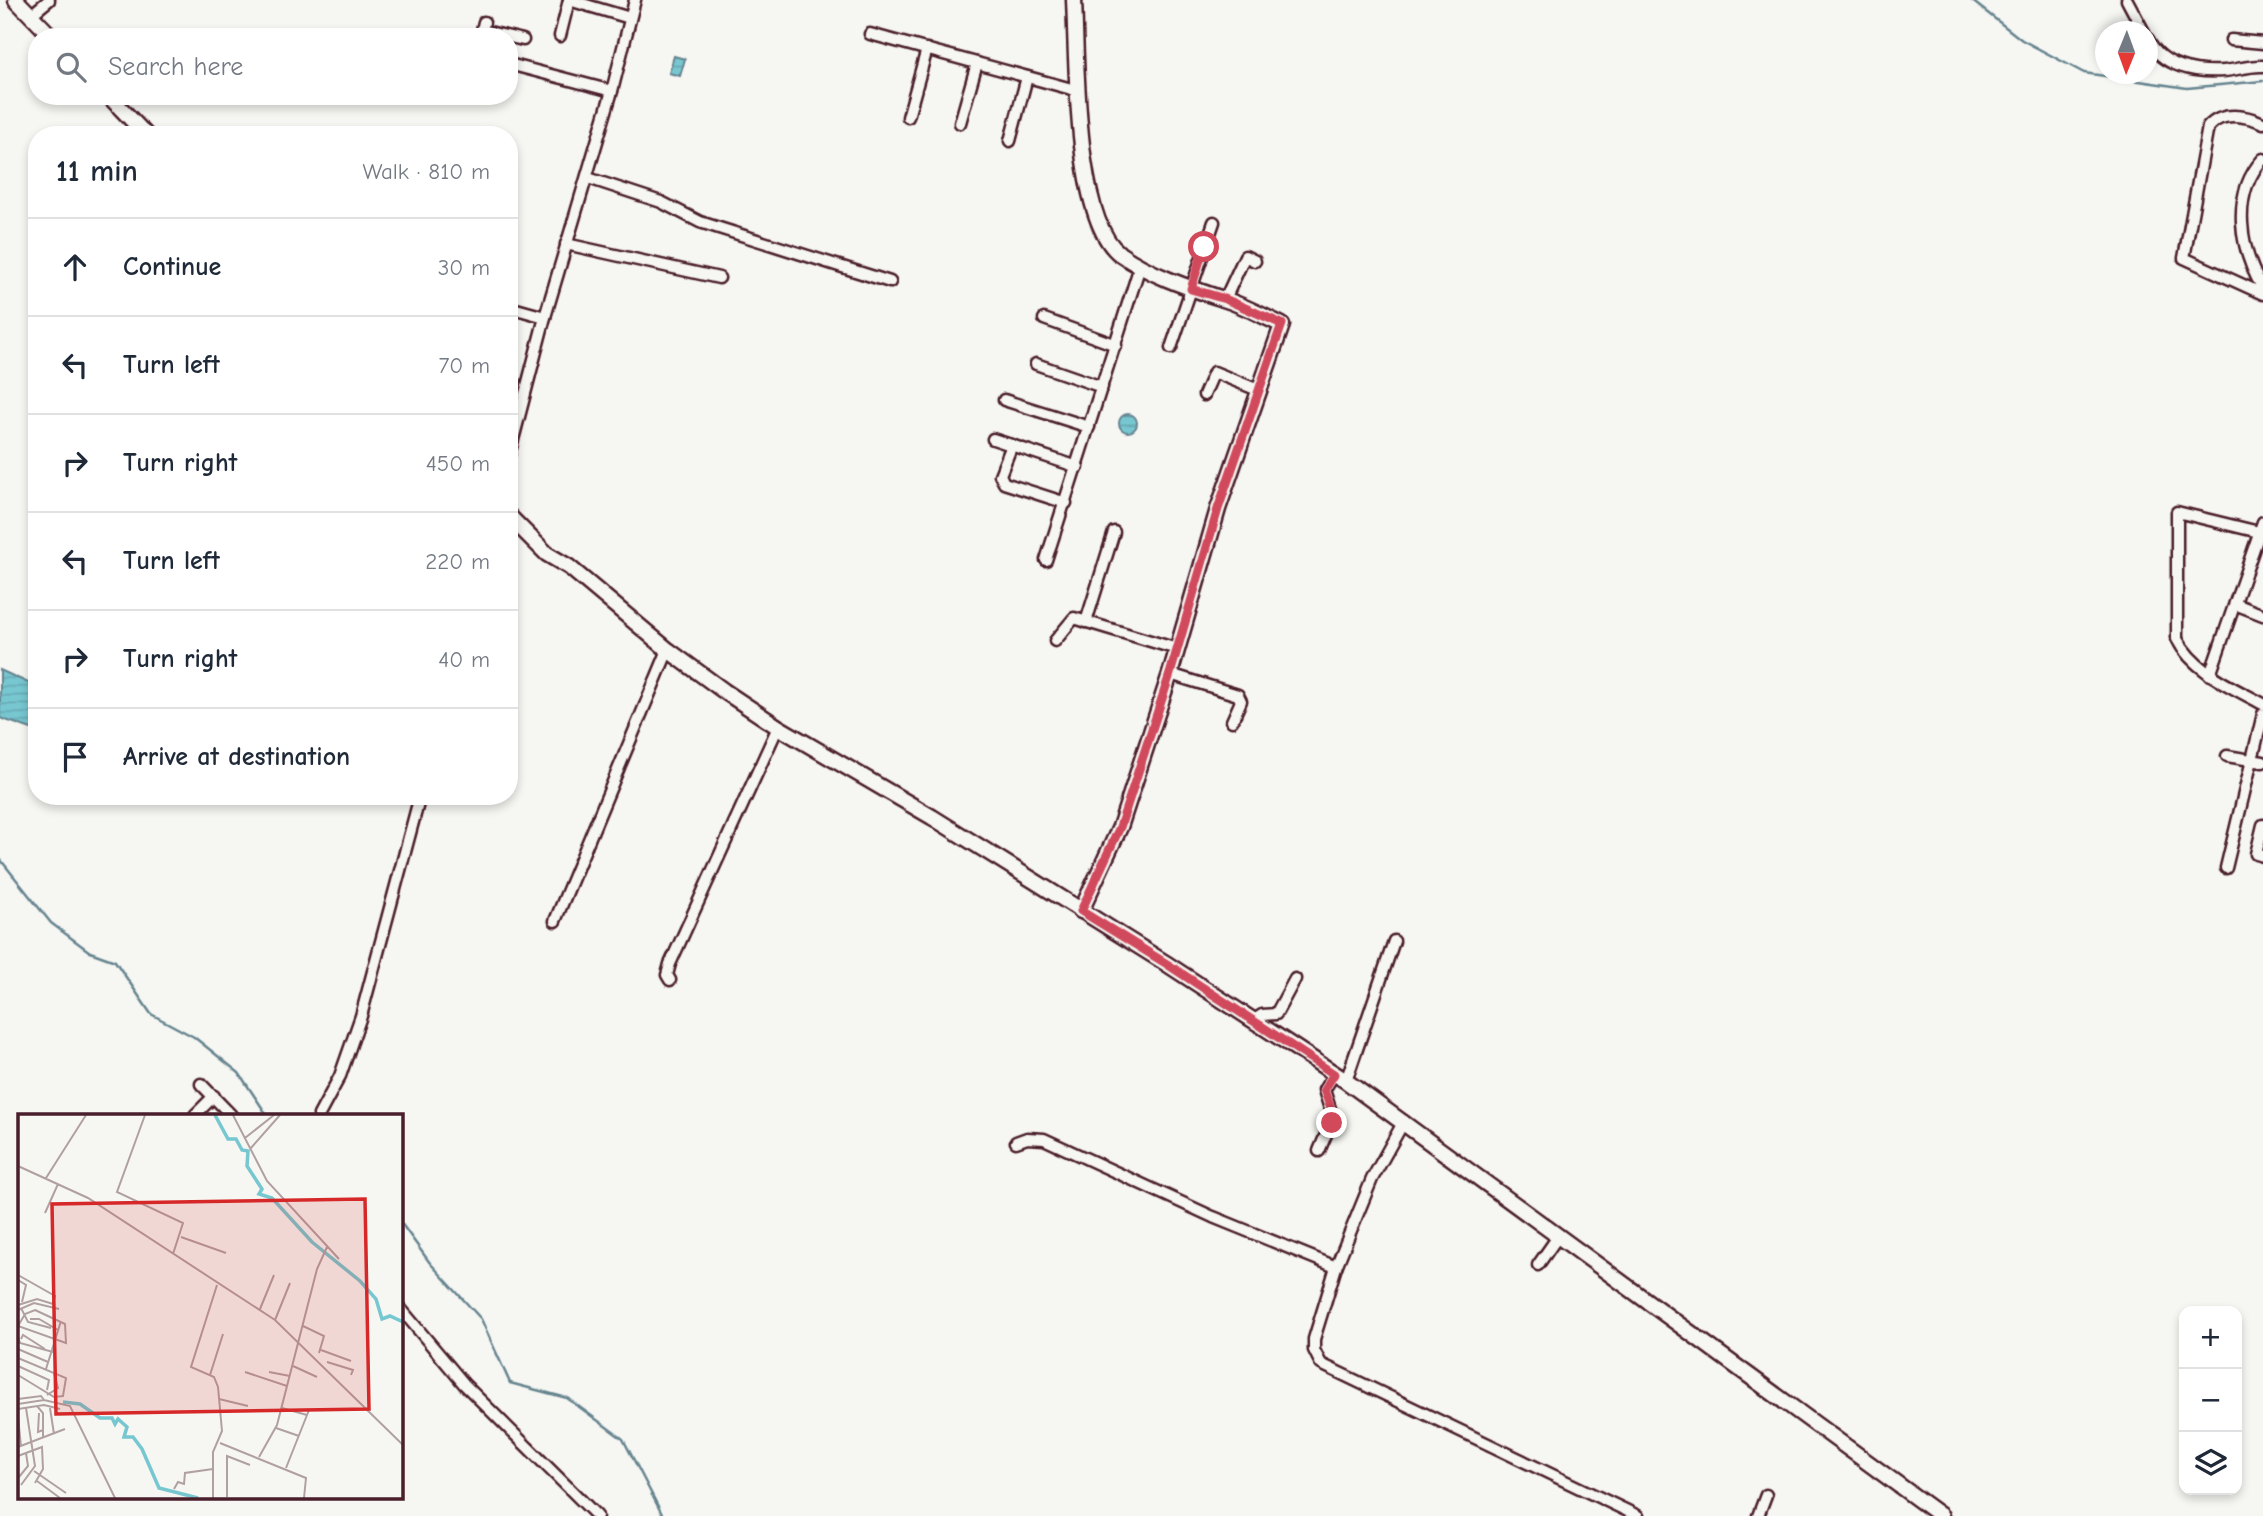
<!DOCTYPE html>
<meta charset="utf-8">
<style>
:root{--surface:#fff;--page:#f2f2f3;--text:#1f2937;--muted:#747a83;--line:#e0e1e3}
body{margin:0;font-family:"Comic Neue",sans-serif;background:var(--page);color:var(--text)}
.controls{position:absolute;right:21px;bottom:21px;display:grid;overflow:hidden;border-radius:14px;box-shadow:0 4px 10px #0003}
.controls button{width:63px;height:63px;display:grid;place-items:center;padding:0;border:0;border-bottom:2px solid var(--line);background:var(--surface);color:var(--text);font:35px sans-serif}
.compass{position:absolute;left:2095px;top:21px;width:63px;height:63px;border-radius:50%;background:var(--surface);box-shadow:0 4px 10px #0003;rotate:181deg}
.stop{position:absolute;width:21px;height:21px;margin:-16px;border:5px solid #d1495b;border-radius:50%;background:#fff}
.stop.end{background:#d1495b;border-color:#fff;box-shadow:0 2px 7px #0008}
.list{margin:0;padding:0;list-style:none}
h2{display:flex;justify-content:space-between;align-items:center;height:91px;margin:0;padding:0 28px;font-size:30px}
h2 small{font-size:23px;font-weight:400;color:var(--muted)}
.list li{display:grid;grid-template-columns:46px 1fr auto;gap:21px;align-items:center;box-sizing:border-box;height:98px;padding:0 28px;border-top:2px solid var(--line)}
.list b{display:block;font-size:26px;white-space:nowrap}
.list em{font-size:23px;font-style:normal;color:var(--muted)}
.icon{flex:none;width:38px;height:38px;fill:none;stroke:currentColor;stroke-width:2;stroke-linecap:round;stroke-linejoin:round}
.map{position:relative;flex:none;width:2263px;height:1516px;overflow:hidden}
.search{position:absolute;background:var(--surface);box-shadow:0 4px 10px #0003;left:28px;top:28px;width:490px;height:77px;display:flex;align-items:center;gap:18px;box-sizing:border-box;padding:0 24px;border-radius:28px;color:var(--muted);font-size:26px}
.panel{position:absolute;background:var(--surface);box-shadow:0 4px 10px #0003;left:28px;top:126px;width:490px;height:679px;border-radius:28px}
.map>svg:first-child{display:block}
.water{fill:url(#water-rules);stroke:#65848f;stroke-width:2}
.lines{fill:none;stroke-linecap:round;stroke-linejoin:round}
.stream{stroke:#65848f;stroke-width:2.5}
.street-casing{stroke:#4a1f2b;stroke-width:15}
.secondary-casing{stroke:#4a1f2b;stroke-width:19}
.street{stroke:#f6f6f2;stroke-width:10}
.secondary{stroke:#f6f6f2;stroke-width:14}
.route{stroke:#d1495b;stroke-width:9}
.inset-river{fill:none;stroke:#77c7d1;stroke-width:3.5}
.inset-road{fill:none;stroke:#b1a0a2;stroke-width:2}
.view{fill:#d62828;fill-opacity:0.15;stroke:#d62828;stroke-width:3.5}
.inset-edge{fill:none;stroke:#4a1f2b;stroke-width:3.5}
</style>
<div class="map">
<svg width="2263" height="1516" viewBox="0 0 2263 1516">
<defs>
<pattern id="water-rules" width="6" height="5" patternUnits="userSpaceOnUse" patternTransform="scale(1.75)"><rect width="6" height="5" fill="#77c7d1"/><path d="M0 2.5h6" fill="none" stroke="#68aab4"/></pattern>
</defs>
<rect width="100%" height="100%" fill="#f6f6f2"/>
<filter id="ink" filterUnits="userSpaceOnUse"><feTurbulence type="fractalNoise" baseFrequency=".0143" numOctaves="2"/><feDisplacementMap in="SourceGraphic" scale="14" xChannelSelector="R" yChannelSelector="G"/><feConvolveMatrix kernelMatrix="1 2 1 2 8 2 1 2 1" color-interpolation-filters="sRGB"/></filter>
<g filter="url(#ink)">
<!-- water -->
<g class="water">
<path d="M674 56 685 59 680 76 669 73Z"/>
<circle cx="1128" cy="423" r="9"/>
<path d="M0 670 37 687V731L0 718Z"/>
</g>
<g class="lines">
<!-- stream -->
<g class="stream">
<path d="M1971 0 2022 40 2084 73 2187 88 2263 81"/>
<path d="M0 859 51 923 90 952 115 961 151 1014 194 1037 239 1073 267 1115"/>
<path d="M401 1223 430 1263 481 1319 510 1383 567 1398 623 1439 663 1516"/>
</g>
<!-- street casing -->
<g class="street-casing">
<g id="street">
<path d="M569 0 630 18"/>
<path d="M2127 0 2144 32"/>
<path d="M31 15 49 0"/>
<path d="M484 22 482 30 489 32 488 36"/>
<path d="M489 32 523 40"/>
<path d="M870 34 1079 91"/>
<path d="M560 36 569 0"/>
<path d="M2148 39C2162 67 2195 73 2224 71 2237 70 2250 65 2263 66"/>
<path d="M2231 40 2263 43"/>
<path d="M509 64 612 91"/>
<path d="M908 117 927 49"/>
<path d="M960 123 977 63"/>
<path d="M2263 123C2245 115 2222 111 2208 127L2184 258 2263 294"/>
<path d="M1010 141 1027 77"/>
<path d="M2263 159C2230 195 2240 250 2263 289"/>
<path d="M588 178 661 202 700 222 890 282"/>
<path d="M566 244 719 278"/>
<path d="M1225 299 1245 256 1255 261"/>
<path d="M509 307 545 317"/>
<path d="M1044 319 1116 345"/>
<path d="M1171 348 1214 222"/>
<path d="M1036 364 1102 387"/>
<path d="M1204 395 1214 372 1258 390"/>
<path d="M1004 400 1089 427"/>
<path d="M993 439 1078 467"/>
<path d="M1012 445 1000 475 1004 483 1066 503"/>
<path d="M509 455 545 317 612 91 635 0"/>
<path d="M2263 533 2177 512V639C2194 672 2232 687 2263 704"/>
<path d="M1046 560 1140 266"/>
<path d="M2235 604 2263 615"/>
<path d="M1086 622 1114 532"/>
<path d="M1055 641 1074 618 1177 649"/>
<path d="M1170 674 1238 695 1241 701 1232 721"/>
<path d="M2210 675 2263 522"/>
<path d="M2227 756 2263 762"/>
<path d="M2263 825 2256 854 2263 856"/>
<path d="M2226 868 2263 714"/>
<path d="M555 921 668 650"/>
<path d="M670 980 667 975 670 964 778 727"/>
<path d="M1253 1021 1262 1015 1276 1014 1295 979"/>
<path d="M1346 1081 1394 941"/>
<path d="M201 1084 231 1115"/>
<path d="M195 1115 214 1096"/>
<path d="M319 1115 340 1076 361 1016 420 796"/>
<path d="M1404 1121 1372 1179 1336 1267 1314 1339V1350L1321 1364 1638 1516"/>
<path d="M1016 1142 1027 1138 1044 1139 1213 1217 1336 1267"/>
<path d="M1319 1151 1333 1118 1324 1090 1334 1074"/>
<path d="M1538 1265 1559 1235"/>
<path d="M401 1309 464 1384 597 1516"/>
<path d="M1758 1516 1766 1495"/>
</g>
</g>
<!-- secondary casing -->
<g class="secondary-casing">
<g id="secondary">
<path d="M16 0 52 37"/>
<path d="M1074 0C1077 57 1074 220 1120 254 1152 276 1187 287 1223 299 1243 305 1263 316 1282 325L1218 509 1170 674 1120 827 1081 911"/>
<path d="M109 96 146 135"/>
<path d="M509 516 547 554 569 567 668 650 724 691 778 727 932 817 1167 964 1346 1081 1941 1516"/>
</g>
</g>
<!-- street -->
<use href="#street" class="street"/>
<!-- secondary -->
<use href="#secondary" class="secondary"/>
</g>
</g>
<g class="lines" filter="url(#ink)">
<!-- route -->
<path class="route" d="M1204 247 1191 289 1225 299 1282 324 1218 509 1170 674 1120 827 1081 911 1167 964 1334 1074 1324 1090 1333 1114 1332 1123"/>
</g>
<!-- overview -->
<g transform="translate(18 1114)">
<rect width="385" height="385" fill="#f6f6f2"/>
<path class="inset-river" d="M197 1 210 25H218L224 36 230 37 229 52 244 75 241 80 254 84 294 128 342 167 358 185 364 205 372 202 385 208M45 288 62 290 82 304H94L97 310 100 305 109 313 106 323H115L124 335 141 374 180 384"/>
<path class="inset-road" d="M127 1 99 78 165 109 155 140M215 1 249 67 321 145M227 24 256 1M233 34 262 1M0 52 70 84 257 206 385 331M28 64 68 1M27 99 40 70M163 123 208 139M0 161 37 182 35 190 19 185 0 191M0 166 8 171 4 188M3 194 10 208 33 214M242 195 256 161M0 196 16 189 41 195M17 196 47 210 48 229 0 212 7 200ZM12 205H21L40 216M257 206 272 169M285 212 306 222 301 239M0 223 2 229 35 238M3 225 5 221 27 235M0 235 30 248M303 236 333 247M0 244 48 264 45 282 36 283 0 261M309 248 335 256 333 261M0 252 31 266 29 276M275 252 299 263M28 255 43 207M227 258 269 272M251 258 272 262M192 261 205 220M29 281 40 274 36 259M0 285 23 282 26 286M201 285 230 292M0 290 26 286 52 292 97 384M19 292 25 299V324M32 294 36 320M264 294 289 301M0 295 26 291 42 295M21 299 20 318 25 316M0 303 3 332M258 314 281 322M202 329 288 364 286 384M0 333 47 315M0 342 24 333 25 355 17 369M241 343 259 311 299 155 309 133M268 354 291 296M16 357 48 379M1 363 10 352 8 339M19 367 42 384M3 371 17 352 8 294M156 375 160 368 166 370 167 359 195 355M209 383V342L232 351M195 384V338L204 317 200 273 196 263 173 253 199 171"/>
<path class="view" d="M347 85 351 295 38 300 34 90Z"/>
<rect width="385" height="385" class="inset-edge"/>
</g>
</svg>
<div class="controls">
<button>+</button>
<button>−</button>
<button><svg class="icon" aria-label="layers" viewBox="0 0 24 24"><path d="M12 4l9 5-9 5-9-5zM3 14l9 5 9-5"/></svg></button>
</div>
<svg class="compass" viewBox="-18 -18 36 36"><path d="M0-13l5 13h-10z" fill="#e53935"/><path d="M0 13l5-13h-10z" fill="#747a83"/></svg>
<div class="stop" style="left:1204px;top:247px"></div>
<div class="stop end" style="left:1332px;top:1123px"></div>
<div class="search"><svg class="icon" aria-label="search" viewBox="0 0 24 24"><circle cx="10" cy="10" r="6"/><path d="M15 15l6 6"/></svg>Search here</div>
<section class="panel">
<h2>11 min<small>Walk · 810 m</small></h2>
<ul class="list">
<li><svg class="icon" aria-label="ahead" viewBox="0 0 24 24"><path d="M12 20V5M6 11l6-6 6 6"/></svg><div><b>Continue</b></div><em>30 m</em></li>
<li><svg class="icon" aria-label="left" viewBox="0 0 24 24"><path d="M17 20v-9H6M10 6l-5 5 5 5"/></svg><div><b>Turn left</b></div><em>70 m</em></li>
<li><svg class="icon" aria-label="right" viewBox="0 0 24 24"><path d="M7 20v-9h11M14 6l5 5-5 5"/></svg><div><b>Turn right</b></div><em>450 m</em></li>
<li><svg class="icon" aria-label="left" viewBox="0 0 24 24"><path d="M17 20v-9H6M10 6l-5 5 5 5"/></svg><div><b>Turn left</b></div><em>220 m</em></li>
<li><svg class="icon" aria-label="right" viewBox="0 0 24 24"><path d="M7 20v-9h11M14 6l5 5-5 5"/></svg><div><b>Turn right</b></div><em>40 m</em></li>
<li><svg class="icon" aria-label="arrive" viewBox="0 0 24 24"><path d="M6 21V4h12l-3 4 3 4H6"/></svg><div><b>Arrive at destination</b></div></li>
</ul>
</section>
</div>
